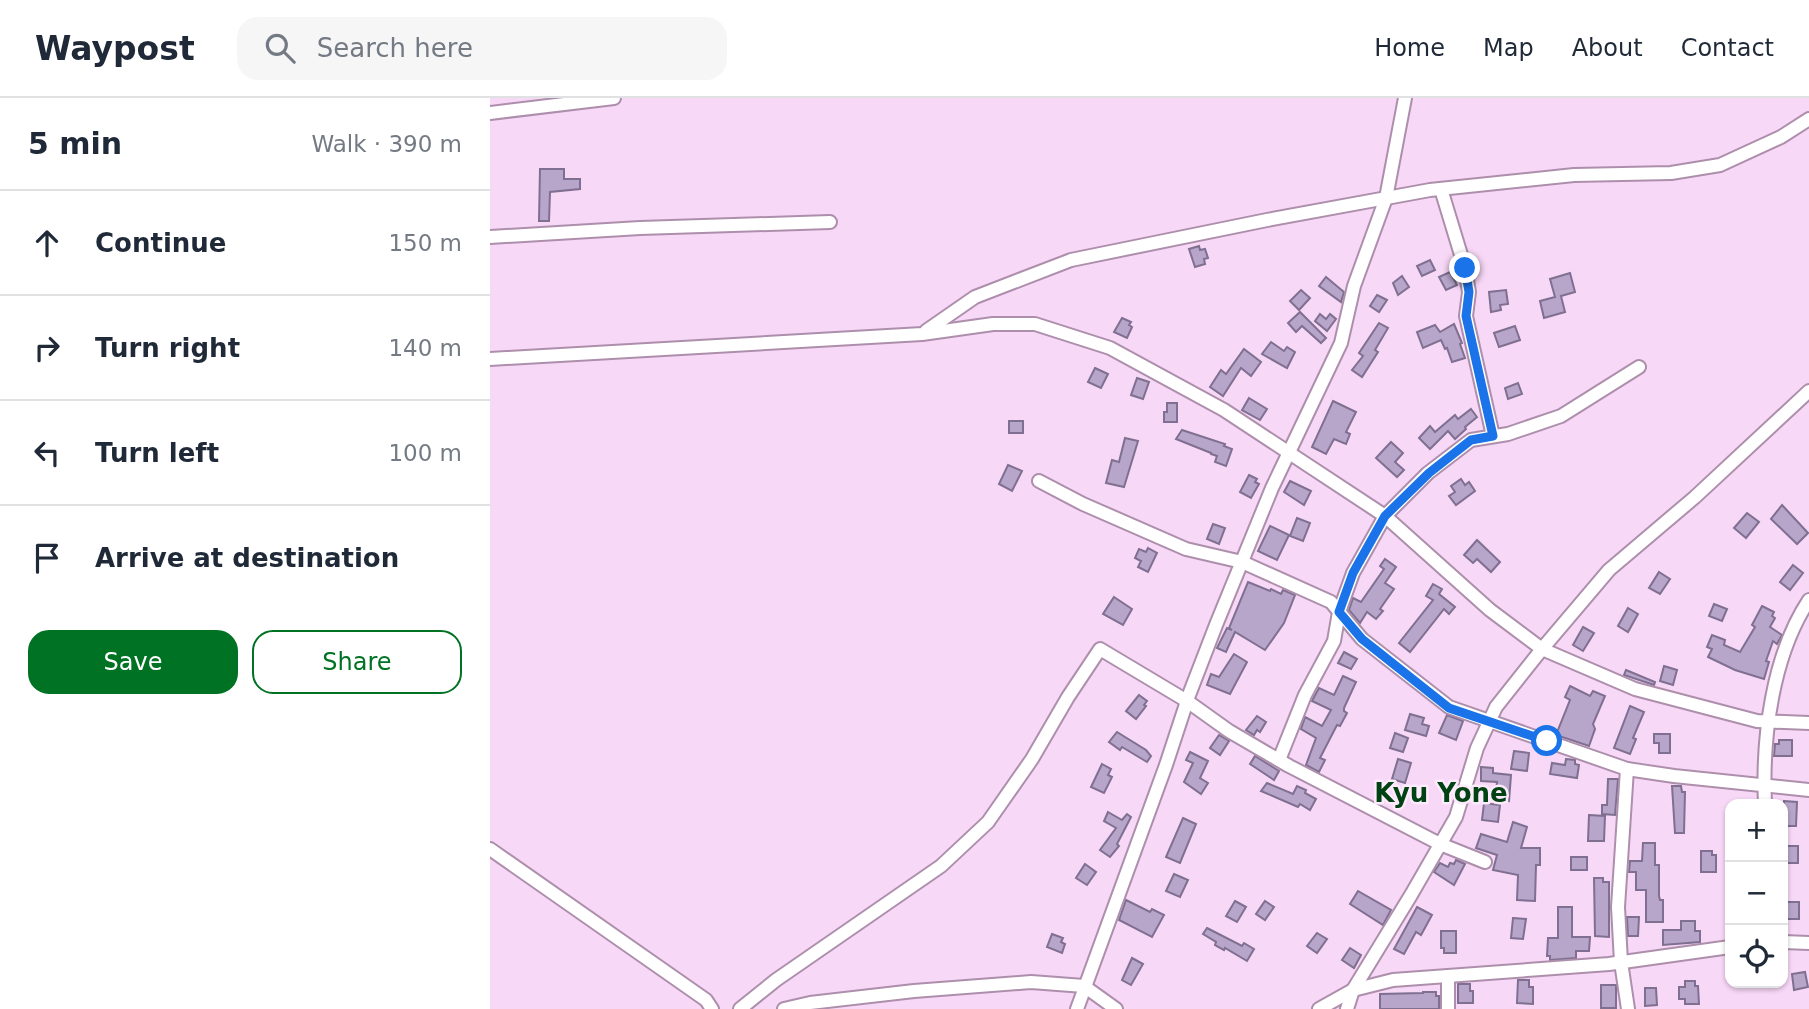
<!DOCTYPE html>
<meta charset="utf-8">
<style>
:root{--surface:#fff;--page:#f6f6f7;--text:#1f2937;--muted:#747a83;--line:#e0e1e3;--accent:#007224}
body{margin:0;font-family:"DejaVu Sans",sans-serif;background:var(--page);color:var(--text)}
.controls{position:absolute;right:21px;bottom:21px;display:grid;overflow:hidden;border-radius:14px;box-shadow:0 2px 5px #0004}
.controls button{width:63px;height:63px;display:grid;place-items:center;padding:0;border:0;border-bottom:2px solid var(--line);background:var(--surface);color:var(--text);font:35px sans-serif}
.stop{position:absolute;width:21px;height:21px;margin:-16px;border:5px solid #1a73e8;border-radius:50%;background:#fff}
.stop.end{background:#1a73e8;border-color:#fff;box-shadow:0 2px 7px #0008}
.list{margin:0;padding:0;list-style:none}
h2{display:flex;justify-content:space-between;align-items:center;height:91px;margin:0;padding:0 28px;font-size:30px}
h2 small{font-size:23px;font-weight:400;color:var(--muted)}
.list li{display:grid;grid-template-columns:46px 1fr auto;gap:21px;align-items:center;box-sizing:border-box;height:105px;padding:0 28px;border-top:2px solid var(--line)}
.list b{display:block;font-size:26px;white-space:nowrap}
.list em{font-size:23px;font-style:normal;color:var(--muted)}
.actions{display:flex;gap:14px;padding:21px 28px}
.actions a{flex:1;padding:16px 0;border:2px solid var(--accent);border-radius:21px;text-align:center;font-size:24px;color:var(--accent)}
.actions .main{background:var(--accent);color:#fff}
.icon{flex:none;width:38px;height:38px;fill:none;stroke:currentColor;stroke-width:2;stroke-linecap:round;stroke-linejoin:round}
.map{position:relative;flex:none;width:1319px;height:911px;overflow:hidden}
header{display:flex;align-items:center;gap:42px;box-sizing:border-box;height:98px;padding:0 35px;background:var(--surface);border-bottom:2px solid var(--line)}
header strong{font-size:33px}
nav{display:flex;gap:38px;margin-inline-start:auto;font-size:24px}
.search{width:490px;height:63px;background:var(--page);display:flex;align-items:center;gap:18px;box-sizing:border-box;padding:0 24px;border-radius:21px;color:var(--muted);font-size:26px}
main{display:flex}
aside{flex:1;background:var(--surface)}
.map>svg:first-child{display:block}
.building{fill:#b7a6ca;stroke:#7f6f90;stroke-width:2}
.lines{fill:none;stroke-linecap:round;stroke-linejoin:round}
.minor-casing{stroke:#ad8fac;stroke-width:16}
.minor{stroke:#fff;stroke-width:12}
.route{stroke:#1a73e8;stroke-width:9}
.labels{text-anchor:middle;stroke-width:5;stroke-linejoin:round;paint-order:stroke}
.quarter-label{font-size:26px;font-weight:bold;fill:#004211;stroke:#feeafd}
</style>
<header>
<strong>Waypost</strong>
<div class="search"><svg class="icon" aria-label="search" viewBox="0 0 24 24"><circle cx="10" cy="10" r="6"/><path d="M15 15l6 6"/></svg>Search here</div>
<nav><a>Home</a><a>Map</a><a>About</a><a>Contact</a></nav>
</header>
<main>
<aside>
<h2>5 min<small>Walk · 390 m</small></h2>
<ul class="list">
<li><svg class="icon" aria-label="ahead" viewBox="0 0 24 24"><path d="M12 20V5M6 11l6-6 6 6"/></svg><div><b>Continue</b></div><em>150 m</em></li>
<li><svg class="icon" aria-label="right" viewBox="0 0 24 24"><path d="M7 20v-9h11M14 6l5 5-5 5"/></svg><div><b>Turn right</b></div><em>140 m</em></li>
<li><svg class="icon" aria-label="left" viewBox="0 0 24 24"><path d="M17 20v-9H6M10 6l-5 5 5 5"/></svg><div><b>Turn left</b></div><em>100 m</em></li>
<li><svg class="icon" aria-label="arrive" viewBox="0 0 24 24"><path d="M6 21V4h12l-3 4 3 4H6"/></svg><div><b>Arrive at destination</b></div></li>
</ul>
<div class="actions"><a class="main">Save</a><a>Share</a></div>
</aside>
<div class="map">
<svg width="1319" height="911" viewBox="0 0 1319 911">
<rect width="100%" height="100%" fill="#f8d8f7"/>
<!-- building -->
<g class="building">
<path d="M50 71H74V81H90V91L60 94 59 123H49Z"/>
<path d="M709 148 710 152 715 151 718 160 714 161 715 166 705 169 699 151Z"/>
<path d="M940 162 945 172 932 178 927 168Z"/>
<path d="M960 174 967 187 956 192 949 179Z"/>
<path d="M1080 175 1085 194 1071 198 1075 214 1054 220 1050 203 1065 199 1060 181Z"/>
<path d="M912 178 919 189 908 197 903 185Z"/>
<path d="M836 179 854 194 851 204 829 188Z"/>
<path d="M811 192 820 200 809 212 800 203Z"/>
<path d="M1016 192 1018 206 1010 207 1011 212 1001 214 999 194Z"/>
<path d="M887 197 897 202 889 214 880 208Z"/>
<path d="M810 214 836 240 831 245 812 228 806 234 798 225Z"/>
<path d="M830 216 836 221 840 216 846 221 837 233 825 223Z"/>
<path d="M632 220 641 224 639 227 642 229 637 240 624 234Z"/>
<path d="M889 225 898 230 885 252 888 254 872 279 862 272 873 258 869 255Z"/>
<path d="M964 226 972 245 970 246 975 260 962 264 957 250 955 251 951 242 933 250 927 234 945 227 950 234Z"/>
<path d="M1025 228 1030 242 1009 249 1004 235Z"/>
<path d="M781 244 794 253 797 249 805 254 797 270 772 256Z"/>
<path d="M754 251 771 264 761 278 751 270 733 298 720 289 731 272 736 276Z"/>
<path d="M605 270 618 276 611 290 598 284Z"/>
<path d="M647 280 659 284 653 301 641 297Z"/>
<path d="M1028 285 1032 296 1018 301 1015 290Z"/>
<path d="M759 300 777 311 770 322 752 312Z"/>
<path d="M843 303 866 314 856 334 860 336 856 346 844 341 836 356 822 349Z"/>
<path d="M677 305H687V324H674V314H677Z"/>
<path d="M981 311 987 319 975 329 976 331 965 341 958 333 940 351 929 340 940 328 945 334 965 317 968 321Z"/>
<rect x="519" y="323" width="14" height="12"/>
<path d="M692 332 735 346 734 348 742 351 736 368 725 364 727 358 721 356V355L686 341Z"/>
<path d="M635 340 648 343 634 389 616 385 622 362 629 364Z"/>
<path d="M901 344 913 355 905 364 914 372 907 379 886 360Z"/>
<path d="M518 367 532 373 522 393 509 386Z"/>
<path d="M759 377 767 381 765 384 769 386 761 400 750 394Z"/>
<path d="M971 381 975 387 979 384 985 393 966 407 959 398 965 394 961 388Z"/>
<path d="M800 383 821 393 814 407 794 394Z"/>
<path d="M1292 407 1318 435 1307 446 1281 421Z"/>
<path d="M1257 415 1269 424 1256 440 1244 430Z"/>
<path d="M807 420 820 425 813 443 800 438Z"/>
<path d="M723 426 735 430 729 446 717 441Z"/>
<path d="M780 428 799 437 787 462 768 453Z"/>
<path d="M987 442 1010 464 1001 474 987 461 983 465 974 457Z"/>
<path d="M658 450 667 455 658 474 648 469 651 463 645 460 649 451 656 454Z"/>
<path d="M895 461 906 469 895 485 904 491 890 511 893 513 886 521 877 514 870 525 859 512 863 500 871 504 894 471 890 468Z"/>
<path d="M1303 467 1313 475 1300 492 1290 484Z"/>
<path d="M1169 474 1180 481 1170 496 1159 490Z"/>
<path d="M758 484 780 493 781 491 791 496 793 492 805 497 794 525 775 552 745 534 736 554 727 550 737 530 742 532 739 530Z"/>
<path d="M943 486 952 491 949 496 965 509 959 516 954 511 920 554 909 545 943 502 936 498Z"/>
<path d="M624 499 642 511 633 527 613 516Z"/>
<path d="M1224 506 1237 511 1232 523 1219 518Z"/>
<path d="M1272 508 1284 514 1282 518 1285 520 1280 529 1292 537 1287 546 1283 543 1276 563 1279 564 1274 581 1245 572 1218 559 1222 551 1217 549 1222 537 1235 542 1234 547 1250 554 1265 529 1262 527Z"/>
<path d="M1138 510 1148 516 1138 534 1128 528Z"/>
<path d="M1093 529 1104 535 1093 553 1083 547Z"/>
<path d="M854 554 867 561 861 571 848 565Z"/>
<path d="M744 556 757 564 740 596 717 587 721 576 729 579Z"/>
<path d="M1174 568 1187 572 1183 587 1170 583Z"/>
<path d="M1136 572 1165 584 1164 587 1134 577Z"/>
<path d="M853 578 866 584 854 610V613L857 615 850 628 847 627 830 660 835 662 829 674 816 667 826 640 811 631 815 619 832 628 841 612 822 603 823 601 829 590 844 597Z"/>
<path d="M1080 588 1100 598 1103 593 1115 598 1103 626 1105 631 1099 648 1066 637 1080 602 1075 599Z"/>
<path d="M649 597 657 603 654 607 656 608 646 621 636 613Z"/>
<path d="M1140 608 1154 614 1143 640 1146 641 1140 656 1124 650Z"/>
<path d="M920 616 934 620 932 626 939 628 936 638 915 632Z"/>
<path d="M957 617 973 623 966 642 949 635Z"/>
<path d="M767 618 776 624 770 634 767 632 764 637 756 632Z"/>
<path d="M627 634 656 652 661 658 657 664 632 649 630 652 619 644Z"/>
<path d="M905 635 918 640 913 654 900 650Z"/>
<path d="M1164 636H1180V655H1169V645H1164Z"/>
<path d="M729 637 739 643 730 657 720 650Z"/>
<path d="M1289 642H1302V658H1284L1285 646H1289Z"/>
<path d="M1024 653 1039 655 1037 673 1021 671Z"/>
<path d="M700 654 718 663 710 680 718 685 711 696 694 684 703 665 696 662Z"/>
<path d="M765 658 789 673 784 682 760 666Z"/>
<path d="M908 661 921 665 915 685 902 681Z"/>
<path d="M1076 661 1085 662V666L1089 667 1087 680 1060 676 1062 665 1075 667Z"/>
<path d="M612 666 621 671 618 677 622 679 614 695 601 689Z"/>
<path d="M991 669 1003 670V675L1021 677 1019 703 1005 701 1007 684 991 683Z"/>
<path d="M1118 681H1128L1125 717 1112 716V707H1117Z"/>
<path d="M777 685 803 696 807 688 816 692 815 695 826 701 820 712 810 706 808 709 771 693Z"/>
<path d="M1182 688H1191L1192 694H1195L1194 735H1185Z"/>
<path d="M1294 703 1307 704 1306 728H1293Z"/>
<path d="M994 705 1010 707 1008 724 992 722Z"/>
<path d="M618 714 632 722 637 716 641 719 627 746 629 748 620 759 610 752 626 730 614 723Z"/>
<path d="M1099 717 1115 718 1114 743H1098Z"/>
<path d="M693 720 706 726 690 765 676 759Z"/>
<path d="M1023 724 1037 729 1031 750H1050V767H1046L1045 803 1027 802 1028 777 1003 772 1007 757 986 750 991 736 1017 744Z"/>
<path d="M1153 745H1165V767H1169V798L1170 802H1173V824H1156V792H1146V774H1139L1140 763H1152Z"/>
<rect x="1293" y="748" width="15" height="17"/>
<path d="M1211 753H1222V757H1226V774H1211Z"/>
<rect x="1081" y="759" width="16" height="13"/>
<path d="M966 762 975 766 964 787 944 774 950 765 958 769 960 765 964 766Z"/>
<path d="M595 766 606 774 597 787 586 780Z"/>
<path d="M684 776 698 782 690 799 676 793Z"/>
<path d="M1104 780H1113V784H1119V839L1105 838Z"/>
<path d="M868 793 901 812 893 827 860 806Z"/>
<path d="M636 802 660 814 662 811 674 817 662 839 629 822Z"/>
<path d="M745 803 756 809 747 824 736 818Z"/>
<path d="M775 803 784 809 775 822 766 816Z"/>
<rect x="1295" y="804" width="14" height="17"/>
<path d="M927 809 942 817 931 837 926 834 914 856 904 851Z"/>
<path d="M1068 809H1082V839H1100L1099 853H1086V860L1060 862V858H1057L1058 840H1068Z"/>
<path d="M1137 819H1149L1148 838H1138Z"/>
<path d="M1023 820 1036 821 1033 841 1021 840Z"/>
<path d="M1191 823H1205V833H1210V844L1173 847V832H1191Z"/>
<path d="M717 830 752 848 754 845 764 851 757 863 735 850 734 852 725 847 726 844 713 836Z"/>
<path d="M951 833H966V855H954V850H951Z"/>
<path d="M827 835 837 841 827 855 817 848Z"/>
<path d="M562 836 573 840 571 844 575 846 572 855 557 849Z"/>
<path d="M860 850 871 857 864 870 852 862Z"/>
<path d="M642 860 653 866 641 887 632 882Z"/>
<path d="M1315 874 1318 889 1304 892 1302 876Z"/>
<path d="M1028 882H1039V889H1043V906L1027 905Z"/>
<path d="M1195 883H1205V888H1208L1209 906H1195V901H1189V889H1195Z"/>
<path d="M968 886H980V893H983V905H968Z"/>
<rect x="1111" y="887" width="15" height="23"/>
<path d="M1155 890H1166L1167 907 1155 908Z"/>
<path d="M933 894H946V898H949V911H890V896L933 895Z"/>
</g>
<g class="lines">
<!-- minor casing -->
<g class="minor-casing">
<g id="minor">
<path d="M0 15 124 0"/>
<path d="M951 91 975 170 979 194 976 218 1003 338"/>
<path d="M0 139 150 130 340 124"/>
<path d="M436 233 485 199 581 162 777 122 940 92 1084 77 1181 75 1230 67 1291 39 1319 21"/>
<path d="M0 261 432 236 503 226H545L620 250 734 312 895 418 1000 512 1052 551 1145 591 1267 623 1319 625"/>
<path d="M549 383 593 406 696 451 752 464 841 504 872 541 959 609 1137 671 1184 678 1319 692"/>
<path d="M789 662 815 597 844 543 849 514 863 475 895 418 938 375 981 342 1018 336 1071 318 1149 269"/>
<path d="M1137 671 1128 809 1131 864 1138 911"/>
<path d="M1275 706C1272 640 1282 558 1319 502"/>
<path d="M0 751 216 902 222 911"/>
<path d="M1293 844 1319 845"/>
<path d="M958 878V911"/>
<path d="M250 911 286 882 451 768 498 724 542 661 578 599 610 551 697 603 739 633 799 668 950 746 995 764"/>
<path d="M294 911 320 905 424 893 541 884 594 888 626 911"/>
<path d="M587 911 676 667 699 597 726 527 782 390 851 245 864 188 896 100 915 0"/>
<path d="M829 911 863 892 903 882 1119 866 1240 849"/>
<path d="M857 911 863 892 921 797 966 719 987 650 1006 609 1052 551 1119 472 1205 399 1319 293"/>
</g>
</g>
<!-- minor -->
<use href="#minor" class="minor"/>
</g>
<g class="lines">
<!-- route -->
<path class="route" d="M975 170 979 194 976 218 1003 338 981 342 939 375 895 418 863 475 849 514 872 541 959 610 1057 643"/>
</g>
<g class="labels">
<!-- quarter labels -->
<g class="quarter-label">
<text x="951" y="704">Kyu Yone</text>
</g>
</g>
</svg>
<div class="controls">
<button>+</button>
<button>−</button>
<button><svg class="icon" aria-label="locate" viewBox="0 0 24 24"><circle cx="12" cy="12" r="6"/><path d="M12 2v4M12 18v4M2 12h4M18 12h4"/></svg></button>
</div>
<div class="stop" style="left:1057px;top:643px"></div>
<div class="stop end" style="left:975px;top:170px"></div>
</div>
</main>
